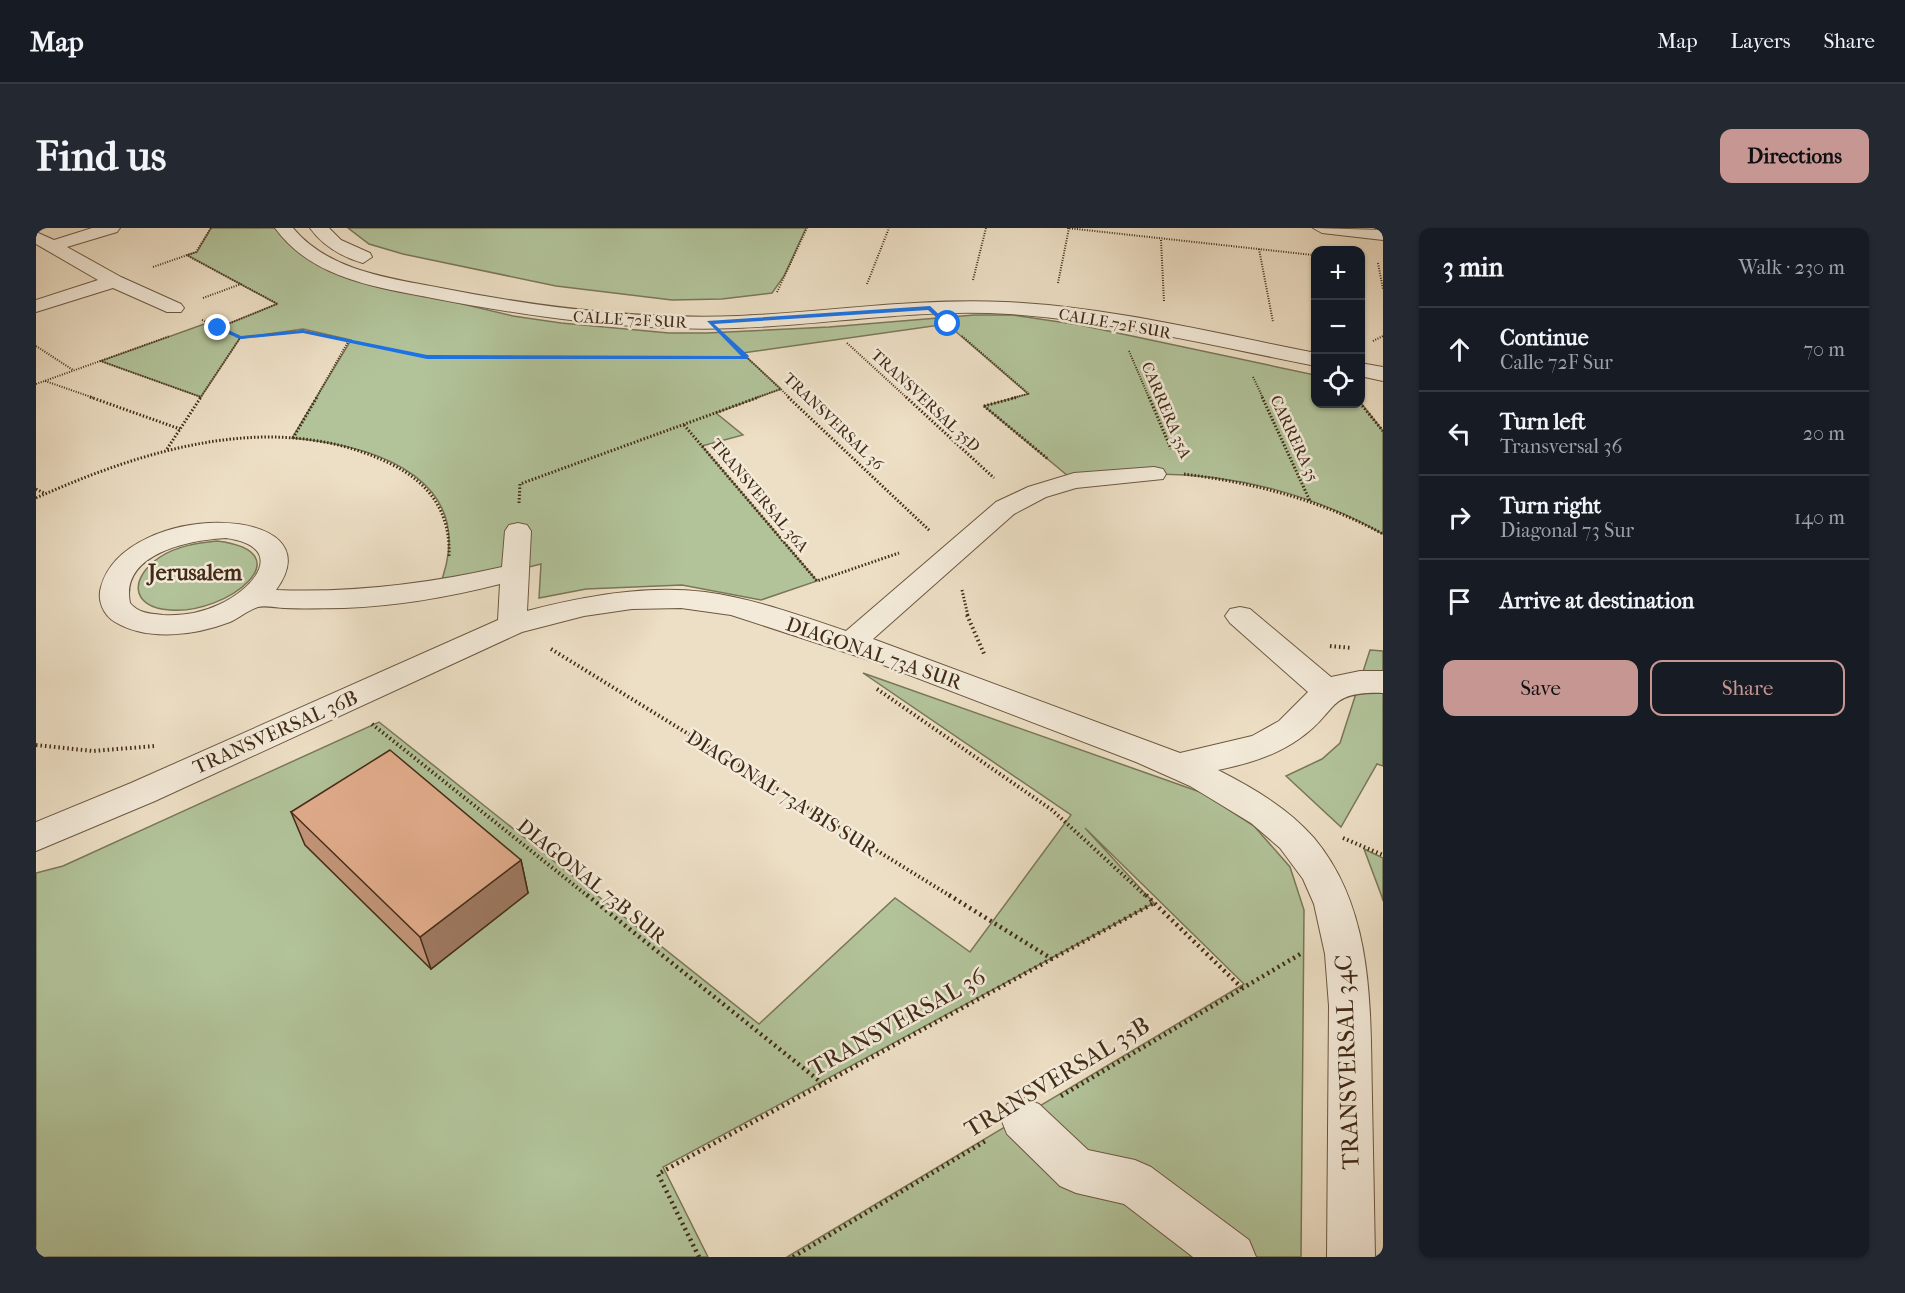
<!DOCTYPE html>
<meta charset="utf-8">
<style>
:root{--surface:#171b24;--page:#242831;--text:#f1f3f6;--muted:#9ea1a6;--line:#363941;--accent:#c59692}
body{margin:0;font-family:"IM FELL French Canon",serif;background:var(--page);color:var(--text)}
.controls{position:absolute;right:18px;top:18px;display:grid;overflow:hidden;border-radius:12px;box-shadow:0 2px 4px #0004}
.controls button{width:54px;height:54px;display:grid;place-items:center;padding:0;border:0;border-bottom:2px solid var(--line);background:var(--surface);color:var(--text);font:30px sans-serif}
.stop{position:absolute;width:18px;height:18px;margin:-14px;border:4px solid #1a73e8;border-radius:50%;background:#fff}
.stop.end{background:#1a73e8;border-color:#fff;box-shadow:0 2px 6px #0008}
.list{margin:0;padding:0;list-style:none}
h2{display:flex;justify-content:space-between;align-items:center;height:78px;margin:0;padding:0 24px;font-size:26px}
h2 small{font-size:20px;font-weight:400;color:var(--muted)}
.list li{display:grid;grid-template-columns:39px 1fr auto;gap:18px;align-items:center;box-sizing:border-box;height:84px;padding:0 24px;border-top:2px solid var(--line)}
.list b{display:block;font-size:22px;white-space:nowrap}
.list p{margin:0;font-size:20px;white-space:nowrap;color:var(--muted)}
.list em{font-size:20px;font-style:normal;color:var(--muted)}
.actions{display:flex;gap:12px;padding:18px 24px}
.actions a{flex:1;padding:14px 0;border:2px solid var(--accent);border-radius:12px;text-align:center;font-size:21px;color:var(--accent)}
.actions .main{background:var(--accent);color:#111}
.icon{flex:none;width:33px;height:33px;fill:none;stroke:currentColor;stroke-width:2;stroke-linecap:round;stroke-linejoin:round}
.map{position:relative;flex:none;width:1347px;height:1029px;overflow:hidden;border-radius:12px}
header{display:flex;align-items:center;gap:36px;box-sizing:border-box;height:84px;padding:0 30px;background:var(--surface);border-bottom:2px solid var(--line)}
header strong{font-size:28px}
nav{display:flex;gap:33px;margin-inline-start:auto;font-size:21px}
.intro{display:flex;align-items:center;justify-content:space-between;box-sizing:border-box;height:144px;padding:0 36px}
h1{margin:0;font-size:42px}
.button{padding:15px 27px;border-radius:12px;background:var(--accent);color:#111;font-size:21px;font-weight:700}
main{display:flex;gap:36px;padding:0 36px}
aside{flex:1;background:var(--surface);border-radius:12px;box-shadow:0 2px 4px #0004}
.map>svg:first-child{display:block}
.green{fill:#b2c39a;stroke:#7a7758;stroke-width:1.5}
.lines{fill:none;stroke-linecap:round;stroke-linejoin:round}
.minor-casing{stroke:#6d5842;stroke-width:2}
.path-far3{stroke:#422b16;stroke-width:2;stroke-dasharray:1 1.5;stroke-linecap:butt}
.path-far2{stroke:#422b16;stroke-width:3;stroke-dasharray:1.5 2;stroke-linecap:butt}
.path-far1{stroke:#422b16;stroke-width:4;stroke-dasharray:1.5 3;stroke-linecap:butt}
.path{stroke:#422b16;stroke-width:4.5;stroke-dasharray:2 4;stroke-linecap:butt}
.minor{fill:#f3ead9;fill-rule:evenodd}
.wall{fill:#c4967a;stroke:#422b16;stroke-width:1.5}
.shaded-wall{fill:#a07a63;stroke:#422b16;stroke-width:1.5}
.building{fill:#e4ae8e;stroke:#422b16;stroke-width:1.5}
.route{fill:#1a73e8}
.labels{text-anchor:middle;stroke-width:5;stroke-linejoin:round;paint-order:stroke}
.far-street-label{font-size:16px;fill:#422b16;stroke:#f3ead9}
.street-label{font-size:20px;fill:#422b16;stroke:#f3ead9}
.quarter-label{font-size:22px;font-weight:bold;fill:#422b16;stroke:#f3ead9}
.near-street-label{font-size:24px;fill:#422b16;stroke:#f3ead9}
</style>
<header>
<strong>Map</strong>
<nav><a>Map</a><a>Layers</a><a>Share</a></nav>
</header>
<div class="intro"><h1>Find us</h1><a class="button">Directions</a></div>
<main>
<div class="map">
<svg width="1347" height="1029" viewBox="0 0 1347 1029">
<rect width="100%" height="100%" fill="#eddfc5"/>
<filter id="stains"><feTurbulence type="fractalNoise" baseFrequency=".00333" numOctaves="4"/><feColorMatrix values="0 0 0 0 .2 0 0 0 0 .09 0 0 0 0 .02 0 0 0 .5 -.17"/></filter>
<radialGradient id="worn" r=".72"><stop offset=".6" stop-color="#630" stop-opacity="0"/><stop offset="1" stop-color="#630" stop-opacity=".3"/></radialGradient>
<!-- green -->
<g class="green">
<path d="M175 0H247L325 52 477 88 525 95 633 105H671L793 99 938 87H977L1044 97 1279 147 1280 176 1325 175 1347 203V306C1279 267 1200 246 1121 246 1094 246 1066 251 1038 253L948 178 992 166 911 96 706 125 745 161 680 185 707 207 666 218 781 353 725 372 646 357 550 361 503 370 505 336 402 362C447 253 344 218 256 210L315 112 267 101 204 110 165 169 65 133 171 95 182 100 241 76 151 27 161 24Z"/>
<path d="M312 0H770L748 48 736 65 686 71 636 72 520 58 367 26 333 16Z"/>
<path d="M181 313C270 324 191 387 134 382 93 379 94 349 124 329 141 318 161 315 181 313Z"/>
<path d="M1334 422 1347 423V538L1341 536 1305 599 1250 548 1286 531 1304 515Z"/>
<path d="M827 445 1167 565 1218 598 1254 639 1268 682 1265 1029H751L1208 756 1049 600 1118 675 627 939 672 1029H0V645L27 638 343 494 723 796 859 670 934 724 1035 587Z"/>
<path d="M1328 621 1347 630V673L1346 669Z"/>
</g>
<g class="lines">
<!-- minor casing -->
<g class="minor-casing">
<g id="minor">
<path d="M56 0H84L81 4 31 19 85 49 145 76 148 80 145 84H131L77 60 0 84V72L62 52 0 16V4L18 12Z"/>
<path d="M239 0H257C293 43 353 50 405 60 502 79 602 92 702 88 791 84 879 70 969 74 1074 79 1177 105 1280 125V138C1178 118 1077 93 973 86 882 80 791 97 700 100 598 104 496 89 396 70 339 59 275 50 239 0Z"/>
<path d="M274 0H293L305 12 334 25 336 29 327 35C306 29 287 18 274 0Z"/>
<path d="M1277 0 1347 2V12L1286 5Z"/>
<path d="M1324 135 1347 139V153L1324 148Z"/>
<path d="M1118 239 1127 241 1130 246 1127 251 1040 260 1010 269 978 286 837 411 1144 525 1216 508 1243 493 1272 464 1194 395 1189 388 1194 381 1204 379 1214 381 1295 449 1324 443H1347V465C1289 463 1303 484 1263 511 1239 528 1211 536 1182 542 1217 560 1252 580 1278 610 1339 683 1334 781 1336 870 1337 923 1338 976 1339 1029H1291L1293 778 1289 726 1278 676 1267 651 1244 620 1215 595 1154 558 1100 534 842 435 695 387 645 380 596 381 548 388 486 404 119 573 0 623V594L95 555 462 392 464 356C413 369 361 378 308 380 288 380 268 381 249 380 241 380 229 377 222 379 212 382 203 390 194 394 160 407 112 414 79 394 67 387 61 372 65 359 89 271 304 275 240 362 316 365 391 356 466 339L469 303 473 297 482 295 491 297 495 303 491 383C549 368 609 357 669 364 716 370 765 388 810 403L960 274 992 259 1038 245ZM190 310C252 319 219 361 182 377 165 385 146 388 127 387 115 386 102 385 94 375 84 325 154 312 190 310Z"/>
<path d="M987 870 1003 876 1052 922 1099 932 1115 939 1213 1012 1220 1029H1157L1088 976 1040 965 1024 958 971 906 965 891 971 876Z"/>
</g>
</g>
<!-- path-far3 -->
<g class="path-far3">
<path d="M1031 0 1277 27"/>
<path d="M1125 12 1128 74"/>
<path d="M1223 21 1237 94"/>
<path d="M152 28 242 76"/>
<path d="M1342 35 1347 61"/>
<path d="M117 39 160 24 175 0"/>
<path d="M937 52 950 0"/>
<path d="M1022 55 1033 0"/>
<path d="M831 56 853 0"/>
<path d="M741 64 771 0"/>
<path d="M167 70 205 56"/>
<path d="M166 92 204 110 267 103 391 129H710"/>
<path d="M182 100 241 76"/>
<path d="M926 108 993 166"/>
<path d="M1337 113 1347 108"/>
<path d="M811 115 871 170"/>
<path d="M0 118 37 142"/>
<path d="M703 122 754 170"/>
<path d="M1093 123 1113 170"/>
<path d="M64 133 165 169"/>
<path d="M1217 149 1227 170"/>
<path d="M9 153 58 170"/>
<path d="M0 156 134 108"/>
<path d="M164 170 204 110"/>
<path d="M280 170 313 112"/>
<path d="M719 170 745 161"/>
<path d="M976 170 992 166"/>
</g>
<!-- path-far2 -->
<g class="path-far2">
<path d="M54 169 144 201"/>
<path d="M752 169 894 303"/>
<path d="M870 169 958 250"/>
<path d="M1113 169 1135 221"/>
<path d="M1226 169 1274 273"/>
<path d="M1324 175 1347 203"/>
<path d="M948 178 1012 231"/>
<path d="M948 178 982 169"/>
<path d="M648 197 781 353 863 325"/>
<path d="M257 210 281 169"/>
<path d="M131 221 165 169"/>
<path d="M1148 246C1219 255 1284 272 1347 306"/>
<path d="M0 261 8 265"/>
<path d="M0 270C110 221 240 180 355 236 394 255 415 285 413 329"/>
<path d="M483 275 484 256 723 169"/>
<path d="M926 362 932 388"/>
</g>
<!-- path-far1 -->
<g class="path-far1">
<path d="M931 387 949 428"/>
<path d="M1294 418 1316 420"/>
<path d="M515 421 916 669"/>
<path d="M841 461 1016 582 1111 669"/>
<path d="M336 496 553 669"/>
<path d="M0 517 57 523 119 518"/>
<path d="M1307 610 1347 627"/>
</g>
<!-- path -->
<g class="path">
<path d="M551 667 786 855"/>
<path d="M913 667 1016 731"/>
<path d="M1110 667 1206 760"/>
<path d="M1025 868 1266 725"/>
<path d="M663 1029 622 946 1118 675"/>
<path d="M757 1029 951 912"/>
</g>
<!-- minor -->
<use href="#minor" class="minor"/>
</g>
<!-- wall -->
<path class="wall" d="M255 584 485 632 492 665 395 741 269 617Z"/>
<!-- shaded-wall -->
<path class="shaded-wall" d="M485 632 492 665 395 741 384 709Z"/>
<!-- building -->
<path class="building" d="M354 522 485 632 384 709 255 584Z"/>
<!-- route -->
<path class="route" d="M894 78 914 97H909L892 82 678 96 713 128 711 131H391L267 105 204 111 179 100 184 98 205 108 267 102 391 127 705 128 671 93Z"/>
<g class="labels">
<!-- far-street labels -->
<g class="far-street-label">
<text transform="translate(594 91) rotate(3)" y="6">CALLE 72F SUR</text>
<text transform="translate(1079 95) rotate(10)" y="6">CALLE 72F SUR</text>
<text transform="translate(890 172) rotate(43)" y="6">TRANSVERSAL 35D</text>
<text transform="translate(1131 182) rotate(67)" y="6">CARRERA 35A</text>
<text transform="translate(798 193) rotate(44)" y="6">TRANSVERSAL 36</text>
<text transform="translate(1259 210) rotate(65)" y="6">CARRERA 35</text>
<text transform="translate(724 267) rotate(50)" y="6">TRANSVERSAL 36A</text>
</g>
<!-- street labels -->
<g class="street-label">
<text transform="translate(838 425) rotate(19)" y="7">DIAGONAL 73A SUR</text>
<text transform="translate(239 504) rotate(-24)" y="7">TRANSVERSAL 36B</text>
<text transform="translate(746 565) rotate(32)" y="7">DIAGONAL 73A BIS SUR</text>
<text transform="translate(556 653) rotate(39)" y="7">DIAGONAL 73B SUR</text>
</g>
<!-- quarter labels -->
<g class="quarter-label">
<text x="159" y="352">Jerusalem</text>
</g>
<!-- near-street labels -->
<g class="near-street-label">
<text transform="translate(861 794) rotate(-29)" y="8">TRANSVERSAL 36</text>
<text transform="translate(1311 834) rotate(-92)" y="8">TRANSVERSAL 34C</text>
<text transform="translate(1021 849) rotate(-31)" y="8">TRANSVERSAL 35B</text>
</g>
</g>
<rect width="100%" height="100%" filter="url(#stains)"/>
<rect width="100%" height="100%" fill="url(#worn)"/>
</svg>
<div class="controls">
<button>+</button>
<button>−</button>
<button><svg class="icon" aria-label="locate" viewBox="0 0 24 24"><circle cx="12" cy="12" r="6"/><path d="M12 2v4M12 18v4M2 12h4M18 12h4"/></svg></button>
</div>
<div class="stop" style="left:912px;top:96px"></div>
<div class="stop end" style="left:182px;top:100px"></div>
</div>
<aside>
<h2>3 min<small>Walk · 230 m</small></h2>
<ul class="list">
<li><svg class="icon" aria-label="ahead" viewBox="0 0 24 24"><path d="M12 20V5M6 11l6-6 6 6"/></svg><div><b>Continue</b><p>Calle 72F Sur</p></div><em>70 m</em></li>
<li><svg class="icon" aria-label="left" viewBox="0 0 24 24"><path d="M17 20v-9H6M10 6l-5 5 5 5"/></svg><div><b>Turn left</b><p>Transversal 36</p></div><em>20 m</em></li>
<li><svg class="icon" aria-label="right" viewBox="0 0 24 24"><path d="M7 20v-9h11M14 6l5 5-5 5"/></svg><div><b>Turn right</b><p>Diagonal 73 Sur</p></div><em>140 m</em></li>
<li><svg class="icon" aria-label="arrive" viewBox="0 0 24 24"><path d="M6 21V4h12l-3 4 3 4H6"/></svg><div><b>Arrive at destination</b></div></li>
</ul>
<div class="actions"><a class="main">Save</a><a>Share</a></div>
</aside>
</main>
